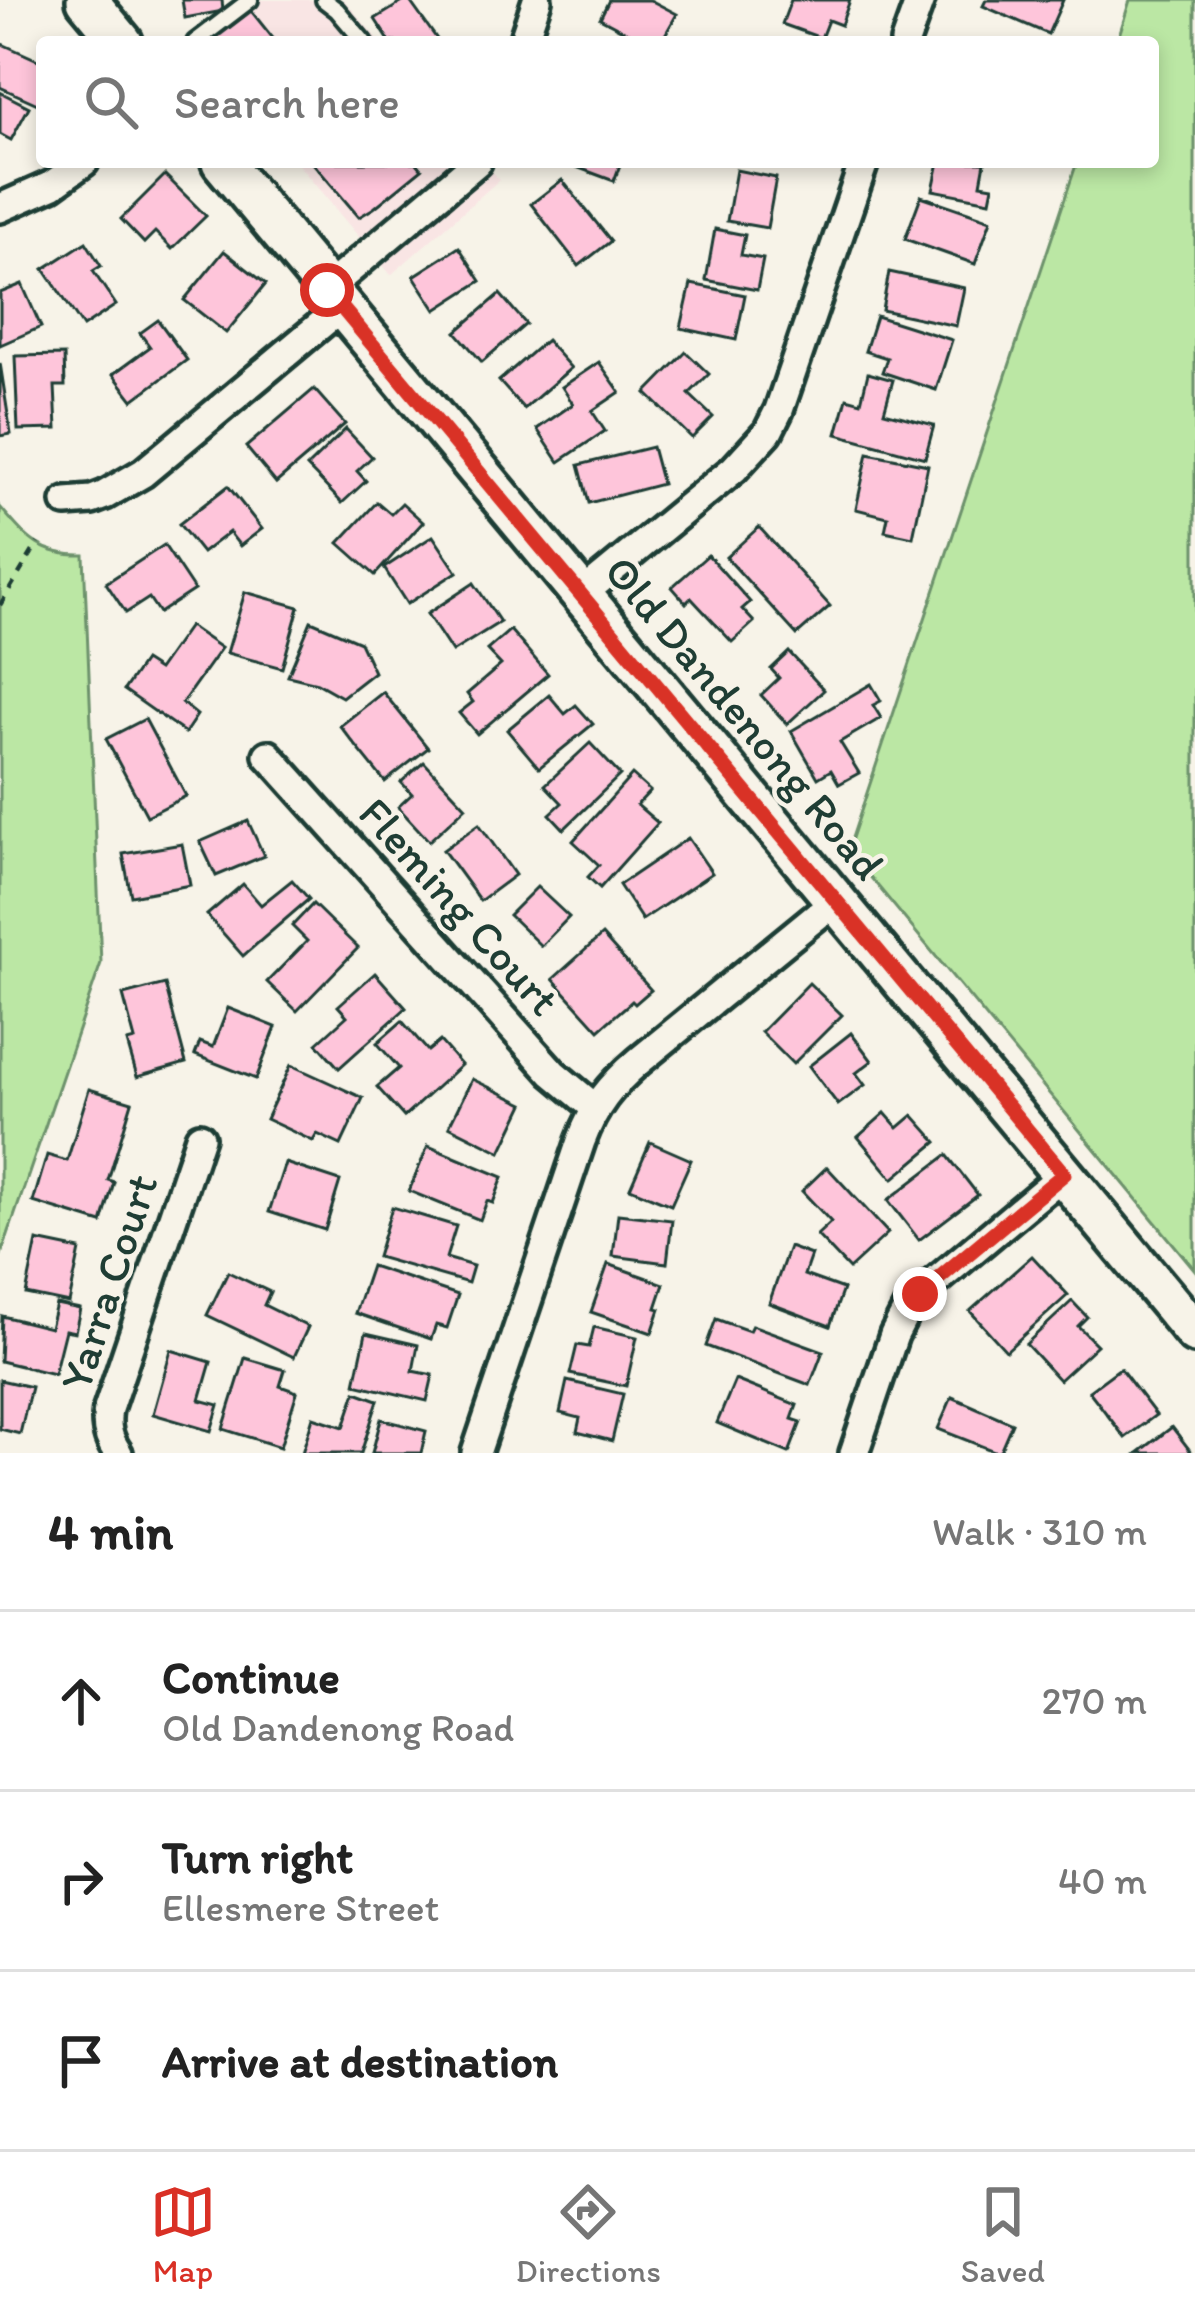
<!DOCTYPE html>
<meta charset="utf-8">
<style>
:root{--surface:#fff;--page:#f2f2f2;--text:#222;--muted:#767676;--line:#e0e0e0;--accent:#d93025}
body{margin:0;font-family:Itim,sans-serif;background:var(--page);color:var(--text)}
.stop{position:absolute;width:36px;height:36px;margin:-27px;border:9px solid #d93025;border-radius:50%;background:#fff}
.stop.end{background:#d93025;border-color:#fff;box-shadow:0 3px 12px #0008}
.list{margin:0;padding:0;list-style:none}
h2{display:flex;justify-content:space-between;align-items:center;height:156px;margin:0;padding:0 48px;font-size:51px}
h2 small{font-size:39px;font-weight:400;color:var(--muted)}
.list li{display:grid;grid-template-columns:78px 1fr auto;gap:36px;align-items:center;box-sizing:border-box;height:180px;padding:0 48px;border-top:3px solid var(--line)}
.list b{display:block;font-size:45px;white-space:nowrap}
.list p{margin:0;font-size:39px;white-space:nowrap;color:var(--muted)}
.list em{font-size:39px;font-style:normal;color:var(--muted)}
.icon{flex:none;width:66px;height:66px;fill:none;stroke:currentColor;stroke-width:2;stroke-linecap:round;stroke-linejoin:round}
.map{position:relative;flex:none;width:1195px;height:1453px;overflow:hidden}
.search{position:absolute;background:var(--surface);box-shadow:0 6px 18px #0003;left:36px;right:36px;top:36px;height:132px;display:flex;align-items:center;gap:30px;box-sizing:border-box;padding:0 42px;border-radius:12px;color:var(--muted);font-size:45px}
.sheet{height:696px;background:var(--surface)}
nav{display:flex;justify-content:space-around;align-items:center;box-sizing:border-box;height:168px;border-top:3px solid var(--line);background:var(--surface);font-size:33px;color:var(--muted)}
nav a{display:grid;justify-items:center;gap:6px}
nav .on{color:var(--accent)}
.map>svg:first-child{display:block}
.built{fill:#f9e5e4}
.green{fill:#bbe7a4;stroke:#6d926c;stroke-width:3}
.building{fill:#fec5da;stroke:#1f3d34;stroke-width:3}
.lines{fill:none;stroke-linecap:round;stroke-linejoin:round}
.service-casing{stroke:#1f3d34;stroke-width:22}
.minor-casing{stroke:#1f3d34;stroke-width:36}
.secondary-casing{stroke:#1f3d34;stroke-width:48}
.path{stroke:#1f3d34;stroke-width:4.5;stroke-dasharray:9 9;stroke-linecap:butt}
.service{stroke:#f7f3e8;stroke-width:14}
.minor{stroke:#f7f3e8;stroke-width:27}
.secondary{stroke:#f7f3e8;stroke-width:39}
.route{stroke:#d93025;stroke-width:15}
.labels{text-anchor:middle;stroke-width:9;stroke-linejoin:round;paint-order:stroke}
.street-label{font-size:45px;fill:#1f3d34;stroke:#f7f3e8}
</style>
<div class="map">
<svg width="1195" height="1453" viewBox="0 0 1195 1453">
<rect width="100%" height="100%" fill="#f7f3e8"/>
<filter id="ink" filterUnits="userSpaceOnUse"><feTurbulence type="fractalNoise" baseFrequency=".00833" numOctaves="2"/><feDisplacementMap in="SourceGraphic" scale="24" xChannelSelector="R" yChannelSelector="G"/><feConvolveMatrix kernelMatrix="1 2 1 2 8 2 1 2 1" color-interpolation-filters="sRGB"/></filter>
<g filter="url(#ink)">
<!-- built -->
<g class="built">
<path d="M234 0H344L380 42H196L191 36Z"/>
<path d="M296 162H483L499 180 391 275Z"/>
</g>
<!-- green -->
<g class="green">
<path d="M1130 0H1195V1270L848 850 1077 162H1153V42H1117Z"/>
<path d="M0 507C26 537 40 556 84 555L101 963 0 1258Z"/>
</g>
<!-- building -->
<g class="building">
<path d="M182 0H222L223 11 185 18Z"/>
<path d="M406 0H409L439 42H390L375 19Z"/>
<path d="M609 0H650L677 14 661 42H645L600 18Z"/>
<path d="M791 0H850L841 25 828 20 821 38 782 24Z"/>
<path d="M986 0H1063L1048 34 983 6Z"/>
<path d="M248 7 276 42H211L209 39Z"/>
<path d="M0 43 42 62V106L0 87Z"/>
<path d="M0 92 29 107 11 140 0 134Z"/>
<path d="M312 162H416L422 169 374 208 359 217Z"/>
<path d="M563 162H621L614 181Z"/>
<path d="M939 162H985L981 184 993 186 990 201 933 190Z"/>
<path d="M736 170 776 178 767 228 727 221Z"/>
<path d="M165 175 206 216 172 249 155 232 144 243 121 219Z"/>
<path d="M562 180 611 241 579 266 531 204Z"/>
<path d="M921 196 991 220 975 264 905 239Z"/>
<path d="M715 229 745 235 741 255 763 259 757 290 706 280Z"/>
<path d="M86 242 101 266 93 271 116 305 83 327 44 269Z"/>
<path d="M459 247 481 281 436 310 414 276Z"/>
<path d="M224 251 266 284 226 333 184 300Z"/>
<path d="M889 272 964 288 956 326 882 310Z"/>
<path d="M22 284 41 327 0 345V293Z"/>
<path d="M691 284 745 295 736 340 681 328Z"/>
<path d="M500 294 526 324 482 362 456 332Z"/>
<path d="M876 316 952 340 936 390 882 372 887 358 865 351Z"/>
<path d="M158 320 187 360 133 400 113 374 150 347 140 333Z"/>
<path d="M546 340 571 368 524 409 499 381Z"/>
<path d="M686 352 709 374 689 394 713 417 692 438 646 393Z"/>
<path d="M64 355 65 386H55L57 429 18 430 15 356Z"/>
<path d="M599 362 620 392 592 411 605 431 559 462 537 429 573 404 562 387Z"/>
<path d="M0 363 11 434 0 436Z"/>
<path d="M868 373 893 380 884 412 934 425 925 458 837 434 847 398 861 402Z"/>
<path d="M314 389 345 424 276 483 246 447Z"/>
<path d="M346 429 372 457 357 471 366 481 342 503 307 467Z"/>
<path d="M652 447 662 484 589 503 579 465Z"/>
<path d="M868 453 928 465 913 537 885 531 888 517 856 509Z"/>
<path d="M228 486 262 529 240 546 229 532 202 553 179 524Z"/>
<path d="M377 502 391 514 402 503 423 522 375 575 339 543Z"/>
<path d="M759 527 830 606 797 635 726 557Z"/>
<path d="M433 536 457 572 407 604 384 568Z"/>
<path d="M164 545 194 590 159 613 149 598 126 613 106 583Z"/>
<path d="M708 555 750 602 742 609 754 622 732 642 691 598 686 603 672 587Z"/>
<path d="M474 583 500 622 452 652 427 614Z"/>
<path d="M245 592 299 607 282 668 227 653Z"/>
<path d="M311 621 360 642 374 672 342 697 317 683 288 676Z"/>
<path d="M189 626 221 648 182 703 197 715 185 733 124 690 144 661 158 670Z"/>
<path d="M510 630 548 674 477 734 459 713 473 702 467 694 501 665 487 650Z"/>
<path d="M789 652 824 690 787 724 761 695 779 678 771 669Z"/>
<path d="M871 684 881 701 873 705 881 718 840 742 859 773 839 784 831 770 818 778 791 731Z"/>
<path d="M383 692 428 748 385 782 340 726Z"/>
<path d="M549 695 565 714 576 705 593 724 539 768 507 730Z"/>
<path d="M145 719 186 796 147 816 106 739Z"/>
<path d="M590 743 620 775 564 829 550 814 562 803 545 785Z"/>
<path d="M424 762 466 807 429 841 398 807 412 794 401 782Z"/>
<path d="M632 775 650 791 637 805 658 823 600 888 588 877 599 865 573 841Z"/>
<path d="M248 821 264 856 216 876 200 842Z"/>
<path d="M479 824 515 875 480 901 443 850Z"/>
<path d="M688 838 712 873 642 920 619 885Z"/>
<path d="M182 844 190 885 131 896 123 854Z"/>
<path d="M292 880 309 899 243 956 207 915 243 884 261 905Z"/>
<path d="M537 887 569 917 541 946 509 915Z"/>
<path d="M313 904 358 948 297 1011 267 982 307 941 292 926Z"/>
<path d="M602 935 651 990 635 1004 632 1001 599 1030 553 979Z"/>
<path d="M375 973 406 1008 339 1068 317 1043 347 1016 338 1006Z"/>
<path d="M809 983 842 1015 793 1064 761 1032Z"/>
<path d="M165 984 186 1063 137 1077 127 1042 135 1040 123 995Z"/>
<path d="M228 1008 276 1027 256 1079 195 1055 200 1042 213 1047Z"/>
<path d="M402 1021 428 1051 440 1041 461 1065 404 1117 377 1087 399 1068 377 1043Z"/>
<path d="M851 1033 872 1061 856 1073 865 1085 838 1105 809 1066Z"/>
<path d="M291 1065 363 1098 341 1145 317 1134 313 1141 266 1119Z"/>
<path d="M472 1079 524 1104 501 1152 449 1126Z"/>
<path d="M89 1089 132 1102 108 1180 114 1182 102 1223 33 1202 47 1155 67 1161Z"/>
<path d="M885 1113 898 1128 913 1115 937 1142 893 1179 858 1137Z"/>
<path d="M650 1142 691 1160 671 1205 630 1188Z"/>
<path d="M428 1146 503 1177 493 1203 487 1201 480 1220 409 1191Z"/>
<path d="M947 1155 978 1195 919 1240 888 1200Z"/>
<path d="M285 1163 340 1181 325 1230 269 1212Z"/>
<path d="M827 1167 888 1233 849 1269 817 1235 831 1222 802 1191Z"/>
<path d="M392 1207 456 1226 446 1258 473 1266 468 1283 377 1257Z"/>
<path d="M618 1214 672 1220 667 1263 613 1256Z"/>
<path d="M37 1241 80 1250 69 1303 26 1294Z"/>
<path d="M789 1247 811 1255 804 1275 843 1289 830 1326 769 1303Z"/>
<path d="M1032 1256 1068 1295 1006 1351 970 1311Z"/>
<path d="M608 1264 664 1284 656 1308 660 1309 652 1333 591 1312Z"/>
<path d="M371 1266 458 1295 447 1328 436 1325 431 1339 355 1313Z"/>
<path d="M228 1272 270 1292 264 1305 308 1327 294 1357 207 1315Z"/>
<path d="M1072 1301 1087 1317 1078 1326 1097 1345 1059 1380 1026 1344Z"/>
<path d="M56 1304 80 1309 75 1332 65 1330 54 1374 0 1361 2 1316 50 1328Z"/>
<path d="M716 1319 749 1331 752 1325 823 1351 810 1385 706 1346Z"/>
<path d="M594 1327 637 1337 626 1386 570 1374 577 1345 589 1347Z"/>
<path d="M366 1333 418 1345 413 1371 433 1375 427 1401 355 1384Z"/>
<path d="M171 1350 211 1362 200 1400 219 1405 211 1431 153 1414Z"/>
<path d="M245 1358 285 1370 280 1386 297 1392 280 1447 223 1429Z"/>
<path d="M1120 1368 1156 1415 1125 1438 1089 1391Z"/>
<path d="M0 1380 31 1387 20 1434 0 1429Z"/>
<path d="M735 1380 797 1405 792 1419 801 1422 789 1453 717 1423Z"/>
<path d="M567 1381 623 1394 612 1441 577 1432 580 1418 560 1413Z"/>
<path d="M356 1392 378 1400 361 1453H302L313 1417 344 1427Z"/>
<path d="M952 1397 1012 1423 999 1453 938 1429Z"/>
<path d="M381 1419 426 1431 421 1453H372Z"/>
<path d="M1172 1427 1192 1453H1138Z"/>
</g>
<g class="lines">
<!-- service casing -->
<g class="service-casing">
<g id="service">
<path d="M324 0 337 10 364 42"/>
<path d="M195 42 250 0"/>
</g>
</g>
<!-- minor casing -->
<g class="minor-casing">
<g id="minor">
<path d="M523 42 537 0"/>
<path d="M905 42 920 0"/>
<path d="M0 208 52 185 84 162"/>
<path d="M327 289 477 162"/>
<path d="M66 502 92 500 105 495 143 473 342 307"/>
<path d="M581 595 734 469 768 432 779 410 864 162"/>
<path d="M268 755 553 1073 595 1108"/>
<path d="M118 1453C108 1439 105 1426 108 1409L200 1137"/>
<path d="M476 1453 581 1141C594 1106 611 1085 639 1061L836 900"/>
<path d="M854 1453 894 1335 911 1302 1064 1174"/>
</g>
</g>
<!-- secondary casing -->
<g class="secondary-casing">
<g id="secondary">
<path d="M87 0 122 42"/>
<path d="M222 162 1195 1333"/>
</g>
</g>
<!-- path -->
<path class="path" d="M0 605 38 543"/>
<!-- service -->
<use href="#service" class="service"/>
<!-- minor -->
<use href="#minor" class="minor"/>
<!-- secondary -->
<use href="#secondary" class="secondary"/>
</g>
</g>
<g class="lines" filter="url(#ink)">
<!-- route -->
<path class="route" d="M327 290 1064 1174 920 1294"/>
</g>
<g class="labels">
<!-- street labels -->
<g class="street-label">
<text transform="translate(745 717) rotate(50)" y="16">Old Dandenong Road</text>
<text transform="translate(460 906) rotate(48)" y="16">Fleming Court</text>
<text transform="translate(108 1282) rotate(-72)" y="16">Yarra Court</text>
</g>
</g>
</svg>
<div class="stop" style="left:327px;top:290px"></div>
<div class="stop end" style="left:920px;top:1294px"></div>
<div class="search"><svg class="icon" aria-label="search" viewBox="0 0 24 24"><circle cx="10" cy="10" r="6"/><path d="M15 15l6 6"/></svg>Search here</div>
</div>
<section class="sheet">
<h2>4 min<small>Walk · 310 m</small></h2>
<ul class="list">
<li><svg class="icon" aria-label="ahead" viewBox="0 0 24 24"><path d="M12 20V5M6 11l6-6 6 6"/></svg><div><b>Continue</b><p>Old Dandenong Road</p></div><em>270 m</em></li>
<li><svg class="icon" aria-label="right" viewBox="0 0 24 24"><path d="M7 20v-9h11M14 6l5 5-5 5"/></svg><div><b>Turn right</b><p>Ellesmere Street</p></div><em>40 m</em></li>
<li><svg class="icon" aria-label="arrive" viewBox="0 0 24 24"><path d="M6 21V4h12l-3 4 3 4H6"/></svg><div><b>Arrive at destination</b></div></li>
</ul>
</section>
<nav>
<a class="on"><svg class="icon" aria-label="map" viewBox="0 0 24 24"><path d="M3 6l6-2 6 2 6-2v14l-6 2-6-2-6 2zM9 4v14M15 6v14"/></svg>Map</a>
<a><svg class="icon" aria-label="directions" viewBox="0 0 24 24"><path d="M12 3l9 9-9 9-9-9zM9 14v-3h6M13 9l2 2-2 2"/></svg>Directions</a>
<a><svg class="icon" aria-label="saved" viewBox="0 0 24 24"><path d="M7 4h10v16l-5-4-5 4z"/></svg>Saved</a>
</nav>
